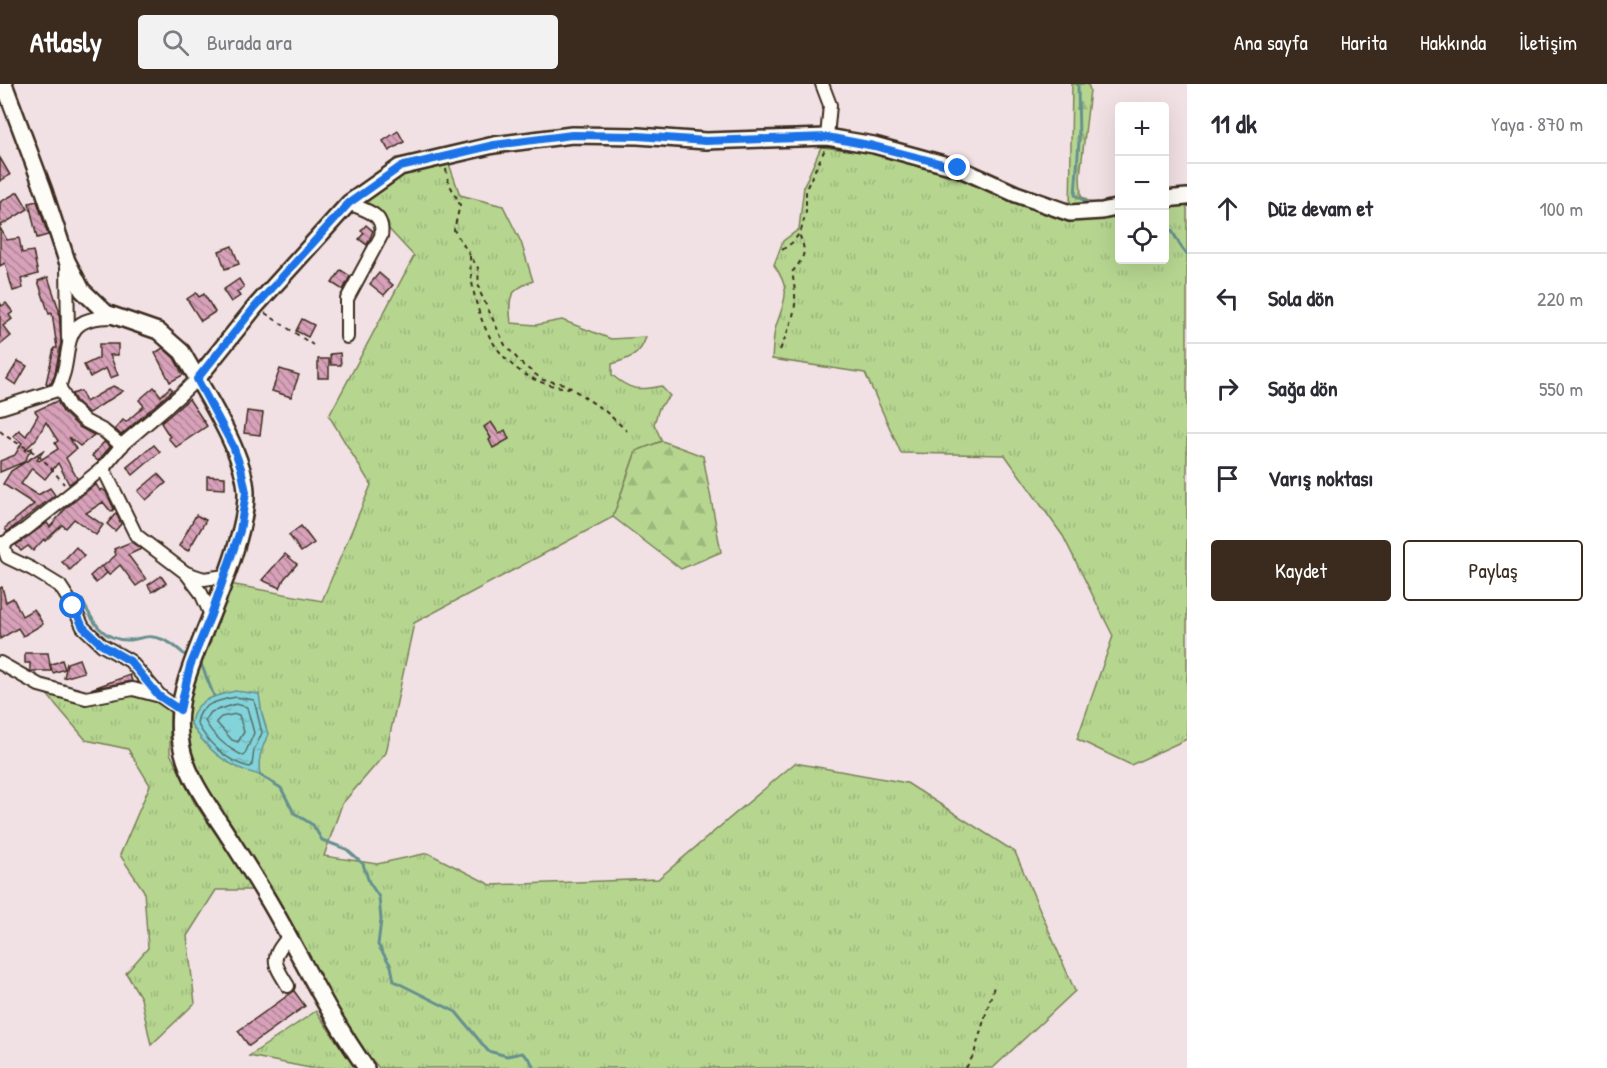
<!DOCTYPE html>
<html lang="tr">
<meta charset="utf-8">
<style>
:root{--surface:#fff;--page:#f2f2f3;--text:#2b2b33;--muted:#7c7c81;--line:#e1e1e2;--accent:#3b2a1e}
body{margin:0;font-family:"Patrick Hand",sans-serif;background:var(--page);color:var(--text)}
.controls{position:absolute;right:18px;top:18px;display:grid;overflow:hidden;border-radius:6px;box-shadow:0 6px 24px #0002}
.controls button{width:54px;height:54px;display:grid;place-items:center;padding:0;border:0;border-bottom:2px solid var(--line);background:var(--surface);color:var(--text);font:30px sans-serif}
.stop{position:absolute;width:18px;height:18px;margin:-14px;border:4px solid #1a73e8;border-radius:50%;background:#fff}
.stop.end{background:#1a73e8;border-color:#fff;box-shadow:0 2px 6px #0008}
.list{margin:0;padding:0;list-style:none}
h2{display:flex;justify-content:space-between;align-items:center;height:78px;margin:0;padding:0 24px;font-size:26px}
h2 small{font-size:20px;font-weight:400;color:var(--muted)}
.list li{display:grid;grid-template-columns:39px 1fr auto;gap:18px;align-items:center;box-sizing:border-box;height:90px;padding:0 24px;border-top:2px solid var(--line)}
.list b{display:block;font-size:22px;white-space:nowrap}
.list em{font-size:20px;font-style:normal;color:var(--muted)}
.actions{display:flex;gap:12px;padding:18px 24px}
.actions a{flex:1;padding:14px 0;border:2px solid var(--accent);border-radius:6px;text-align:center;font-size:21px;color:var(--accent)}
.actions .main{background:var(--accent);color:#fff}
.icon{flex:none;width:33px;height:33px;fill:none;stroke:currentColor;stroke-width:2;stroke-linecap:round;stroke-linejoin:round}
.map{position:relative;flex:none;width:1187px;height:984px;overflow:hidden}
header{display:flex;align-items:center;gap:36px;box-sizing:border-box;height:84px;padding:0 30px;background:var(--accent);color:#fff}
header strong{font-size:28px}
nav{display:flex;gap:33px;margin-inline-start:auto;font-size:21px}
.search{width:420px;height:54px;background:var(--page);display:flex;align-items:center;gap:15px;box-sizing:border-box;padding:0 21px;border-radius:6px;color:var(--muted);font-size:22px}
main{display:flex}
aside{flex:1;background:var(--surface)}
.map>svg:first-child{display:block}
.grass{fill:url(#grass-tufts);stroke:#788057;stroke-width:1.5}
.forest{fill:url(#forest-firs);stroke:#788057;stroke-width:1.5}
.water{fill:url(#water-ripples);stroke:#66908f;stroke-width:1.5}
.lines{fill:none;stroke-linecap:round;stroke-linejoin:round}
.shore{stroke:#576e69;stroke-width:1.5}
.stream{stroke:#66908f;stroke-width:3}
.building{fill:url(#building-back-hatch);stroke:#3b2a1e;stroke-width:1.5}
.minor-casing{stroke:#3b2a1e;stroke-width:16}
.tertiary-casing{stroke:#3b2a1e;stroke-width:20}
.path{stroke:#3b2a1e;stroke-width:2;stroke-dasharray:4.5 4.5;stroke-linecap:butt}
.minor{stroke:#fdfcf7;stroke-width:12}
.tertiary{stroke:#fdfcf7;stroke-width:15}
.route{stroke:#1a73e8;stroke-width:8}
</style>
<header>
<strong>Atlasly</strong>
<div class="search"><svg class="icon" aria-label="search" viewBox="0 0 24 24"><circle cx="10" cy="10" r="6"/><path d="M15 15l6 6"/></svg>Burada ara</div>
<nav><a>Ana sayfa</a><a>Harita</a><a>Hakkında</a><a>İletişim</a></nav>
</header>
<main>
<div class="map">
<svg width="1187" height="984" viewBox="0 0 1187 984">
<defs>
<pattern id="grass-tufts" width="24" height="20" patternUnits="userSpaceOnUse" patternTransform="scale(1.5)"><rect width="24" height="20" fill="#b6d690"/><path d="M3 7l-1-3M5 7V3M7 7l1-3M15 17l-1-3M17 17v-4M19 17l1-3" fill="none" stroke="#9db87c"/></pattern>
<pattern id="forest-firs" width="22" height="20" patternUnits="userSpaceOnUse" patternTransform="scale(1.5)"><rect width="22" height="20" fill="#b6d690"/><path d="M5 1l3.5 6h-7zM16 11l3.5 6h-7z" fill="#9db87c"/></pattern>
<pattern id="water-ripples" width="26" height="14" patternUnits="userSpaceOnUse" patternTransform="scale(1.5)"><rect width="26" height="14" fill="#82d4da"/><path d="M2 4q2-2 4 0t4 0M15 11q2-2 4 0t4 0" fill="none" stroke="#71b6bb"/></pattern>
<pattern id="building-back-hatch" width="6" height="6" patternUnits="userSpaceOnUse" patternTransform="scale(1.5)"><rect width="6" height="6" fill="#d7a1b9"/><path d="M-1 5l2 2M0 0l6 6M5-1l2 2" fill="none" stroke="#b08396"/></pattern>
</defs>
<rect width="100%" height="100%" fill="#f2e1e4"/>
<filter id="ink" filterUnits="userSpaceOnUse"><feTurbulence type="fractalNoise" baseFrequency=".0167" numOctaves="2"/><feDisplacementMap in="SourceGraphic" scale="12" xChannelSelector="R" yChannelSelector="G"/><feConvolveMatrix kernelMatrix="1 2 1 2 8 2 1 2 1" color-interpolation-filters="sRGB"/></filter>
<g filter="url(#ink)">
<!-- grass -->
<g class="grass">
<path d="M821 63 874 69 957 92 1012 117 1069 136 1119 131 1120 176H1164L1165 122 1187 119V655L1131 681 1077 655 1113 552 1063 452 1005 371 901 369 865 289 772 275C773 265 773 252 776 242 785 215 792 207 774 181L783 157 799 145 804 102Z"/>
<path d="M449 80 460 111 503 122 521 158 533 197C508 206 508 215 511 239L536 241 562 236 611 255 646 253C640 272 630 274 612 280V291C630 306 638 307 661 302L670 312 659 324 654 340 662 357 636 367 613 433 414 539 386 669 342 720 324 772 377 780 428 769 491 801 658 795 795 679 907 699 1015 768 1075 907 993 984H379L364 966 330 914 274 811 218 723 191 676 184 647V614L230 500 322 517 371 401 329 332 414 172 360 114 402 85Z"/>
<path d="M45 608 132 609 154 616 170 627V669L194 718 254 806H216L187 852 195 919 151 961 141 914 126 889 148 864 144 807 120 771 150 701 128 665 86 656Z"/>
<path d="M316 927 355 984H310L249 972Z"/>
</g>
<!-- forest -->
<g class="forest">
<path d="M1072 0H1088L1090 6 1080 92 1081 112 1102 127 1070 129Z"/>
<path d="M662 357 703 372 721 468 681 485 613 433 636 367Z"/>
</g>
<!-- water -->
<path class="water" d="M235 607 259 610 262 630 268 650C262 665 257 675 260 691 229 684 207 667 191 640 194 615 214 612 235 607Z"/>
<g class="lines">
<!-- shore -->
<g class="shore">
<path d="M236 613 254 616 262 649 254 666 252 681 250 683C228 679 207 658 197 639 199 619 220 616 236 613Z"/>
<path d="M236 620 247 623 254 649 244 672C228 665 213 652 205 637L211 628Z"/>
<path d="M236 630 239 631 244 648 238 658 232 656 216 638 221 633Z"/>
</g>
<!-- stream -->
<g class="stream">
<path d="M1078 0 1079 57 1075 111 1091 121"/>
<path d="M1164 139C1177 148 1176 160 1187 170"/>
<path d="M82 516C92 537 103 557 129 556 137 556 145 551 153 553 167 555 175 562 185 571"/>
<path d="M202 582 214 612"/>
<path d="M260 691 281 704 294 729 313 741 322 756 346 765 363 780 369 798 379 813 381 836 378 861 391 882 394 897 456 928 488 967 507 972 522 969 530 976 534 984"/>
</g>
</g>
<!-- building -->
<g class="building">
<path d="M398 47 404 58 389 67 383 57Z"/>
<path d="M0 74 10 91 0 97Z"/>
<path d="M18 108 28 125 0 142V118Z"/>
<path d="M37 117 48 151 37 154 29 119Z"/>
<path d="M366 141 373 147 367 161 359 155 364 149 361 147Z"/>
<path d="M0 144 7 156 19 154 22 169 33 167 38 190 21 195 23 204 13 207 5 179 0 182Z"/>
<path d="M232 162 239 180 225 185 219 167Z"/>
<path d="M341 186 350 192 343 206 332 199Z"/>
<path d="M379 189 393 201 384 211 370 200Z"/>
<path d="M48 193 59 226 61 258 55 290 51 299 48 300 46 299 54 264H57L52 229 49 230 38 197Z"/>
<path d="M239 195 244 203 237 208 240 212 231 218 223 206Z"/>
<path d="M196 209 199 213 204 210 215 228 201 237 187 215Z"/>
<path d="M0 219 2 222 6 219 13 228 9 231 12 235 3 242 11 252 0 261Z"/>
<path d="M302 235 314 241 308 253 296 247Z"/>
<path d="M99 260H118V271H110L118 291 110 294 106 284 90 293 84 281 99 274Z"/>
<path d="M163 264 174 274 183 291 170 298 155 269Z"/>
<path d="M340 269 341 281H331L330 270Z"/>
<rect x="318" y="275" width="11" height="19"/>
<path d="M18 277 27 282 16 301 7 295Z"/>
<path d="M280 285 299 291 291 313 272 307Z"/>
<path d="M113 302 123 307 89 329 76 317 72 310 81 307 86 318Z"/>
<path d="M154 303 161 312 170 303 173 306 121 351 115 345 123 336 126 338 144 322 139 316Z"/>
<path d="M189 315 207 342 176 363 168 354 170 353 161 339Z"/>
<path d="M57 317 63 328 79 343 94 351 80 362 69 353 76 365 66 374 77 394 69 400 58 379 45 395 32 384 21 400 38 411 50 404 55 411 7 448 5 444 34 420 3 400 11 387 44 366 37 376 39 377 58 365 55 359 58 357 46 338 37 354 24 367 32 364 24 378 0 388V377L15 371 22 359 13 352 19 346 26 352 38 331 35 327Z"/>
<path d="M247 327 263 329 260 351 244 349Z"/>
<path d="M491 338 499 350 505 346 509 355 493 364 489 356 491 354 484 343Z"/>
<path d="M104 358 110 363 98 377 92 372Z"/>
<path d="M154 361 160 368 133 391 127 383Z"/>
<path d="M158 390 166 399 146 416 138 407Z"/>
<path d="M207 392 225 393V405L207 404Z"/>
<path d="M96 400 100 407 102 405 106 408 114 425 111 428 103 418 86 429 103 441 96 451 74 435 66 444 62 441 45 457 44 455 33 467 28 462 21 467 16 461 47 439 50 443 66 424Z"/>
<path d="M116 429 121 440 115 447 107 440Z"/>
<path d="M196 431 206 436 188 467 179 462Z"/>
<path d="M301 442 314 459 301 468 289 451Z"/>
<path d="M131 458 141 465 128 471 146 495 136 502 120 481 109 491 102 483 116 471 114 465Z"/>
<path d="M76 463 84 472 70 486 62 478Z"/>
<path d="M285 470 297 480 284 495 280 504 262 496Z"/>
<path d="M101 482 107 489 96 499 90 492Z"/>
<path d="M161 492 166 499 152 508 148 501Z"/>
<path d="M2 503 6 518 13 514 22 532 34 525 43 540 23 552 18 544 0 555V504Z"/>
<path d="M25 569H48L51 587H30V579H25Z"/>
<path d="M79 575 84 588 64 594 67 579Z"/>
<path d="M62 576 65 585 53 589 50 581Z"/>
<path d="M130 591 132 597 91 605Z"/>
<path d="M294 907 305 922 249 962 238 947Z"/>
</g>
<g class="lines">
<!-- minor casing -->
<g class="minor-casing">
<g id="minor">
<path d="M822 0 830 21 827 53"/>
<path d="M67 179 68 254"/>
<path d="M347 253V215L381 152C385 129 366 127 349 119"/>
<path d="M59 302 69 322 85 337 104 347 122 362"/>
<path d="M0 324 57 306C77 270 53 233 112 233"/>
<path d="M103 384 136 451 186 489 201 509 211 531"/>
<path d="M0 459 3 460 26 445 103 384 124 359 178 313 197 295"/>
<path d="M3 460 7 473 32 485 60 502 73 522 83 543 102 561 130 577 160 612 180 626"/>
<path d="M186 489 204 495 225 492"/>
<path d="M0 579 39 601 86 614 133 605 160 612"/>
<path d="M288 902C273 878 270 875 289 852"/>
</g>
</g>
<!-- tertiary casing -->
<g class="tertiary-casing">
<g id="tertiary">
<path d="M4 0 44 107 67 177 82 206 106 229 158 247 182 268C202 304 245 369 246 408 247 447 218 514 203 551 190 584 176 616 180 652 183 689 210 723 229 753 243 775 257 797 270 819 302 874 329 932 366 984"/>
<path d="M1164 115 1187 113"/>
<path d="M197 295 255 223 349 119 400 83 494 61 572 51 638 52 706 57 827 53 874 61 958 84 1016 110 1070 129 1102 127 1120 123"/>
</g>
</g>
<!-- path -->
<g class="path">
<path d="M446 85 448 97 460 121 454 146 478 184 479 206 505 261 523 281 543 296 565 300 605 327 627 347"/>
<path d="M782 166 793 158 801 147 806 128V105L825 65"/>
<path d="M470 172C471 235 500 299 569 304"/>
<path d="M265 229 313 261"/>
<path d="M780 266C794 232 799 225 792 188 805 173 807 168 799 150"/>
<path d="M0 347C11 357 21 360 33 368 46 376 54 388 64 400"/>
<path d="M966 984 974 970 995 899"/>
</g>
<!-- minor -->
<use href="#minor" class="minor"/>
<!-- tertiary -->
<use href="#tertiary" class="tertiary"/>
</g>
</g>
<g class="lines" filter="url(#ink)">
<!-- route -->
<path class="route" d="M73 522 83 543 102 561 130 577 159 612 180 626 190 582 211 531 240 447 246 408 241 384 233 362 197 295 255 223 349 119 400 83 494 61 572 51 638 52 706 57 827 53 874 62 958 84"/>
</g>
</svg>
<div class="controls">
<button>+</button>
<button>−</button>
<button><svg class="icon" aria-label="locate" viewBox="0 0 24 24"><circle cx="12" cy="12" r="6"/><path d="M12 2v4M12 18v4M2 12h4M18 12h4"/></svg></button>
</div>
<div class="stop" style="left:73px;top:522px"></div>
<div class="stop end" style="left:958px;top:84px"></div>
</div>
<aside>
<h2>11 dk<small>Yaya · 870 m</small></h2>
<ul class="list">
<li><svg class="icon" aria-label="ahead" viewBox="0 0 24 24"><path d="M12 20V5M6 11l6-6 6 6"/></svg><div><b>Düz devam et</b></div><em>100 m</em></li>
<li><svg class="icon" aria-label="left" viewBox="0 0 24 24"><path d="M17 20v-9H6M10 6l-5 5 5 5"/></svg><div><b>Sola dön</b></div><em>220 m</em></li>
<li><svg class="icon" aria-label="right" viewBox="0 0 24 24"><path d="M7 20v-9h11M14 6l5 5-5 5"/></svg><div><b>Sağa dön</b></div><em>550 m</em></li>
<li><svg class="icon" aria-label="arrive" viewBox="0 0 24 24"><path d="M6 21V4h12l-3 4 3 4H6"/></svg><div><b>Varış noktası</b></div></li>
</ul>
<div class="actions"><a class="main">Kaydet</a><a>Paylaş</a></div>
</aside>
</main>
